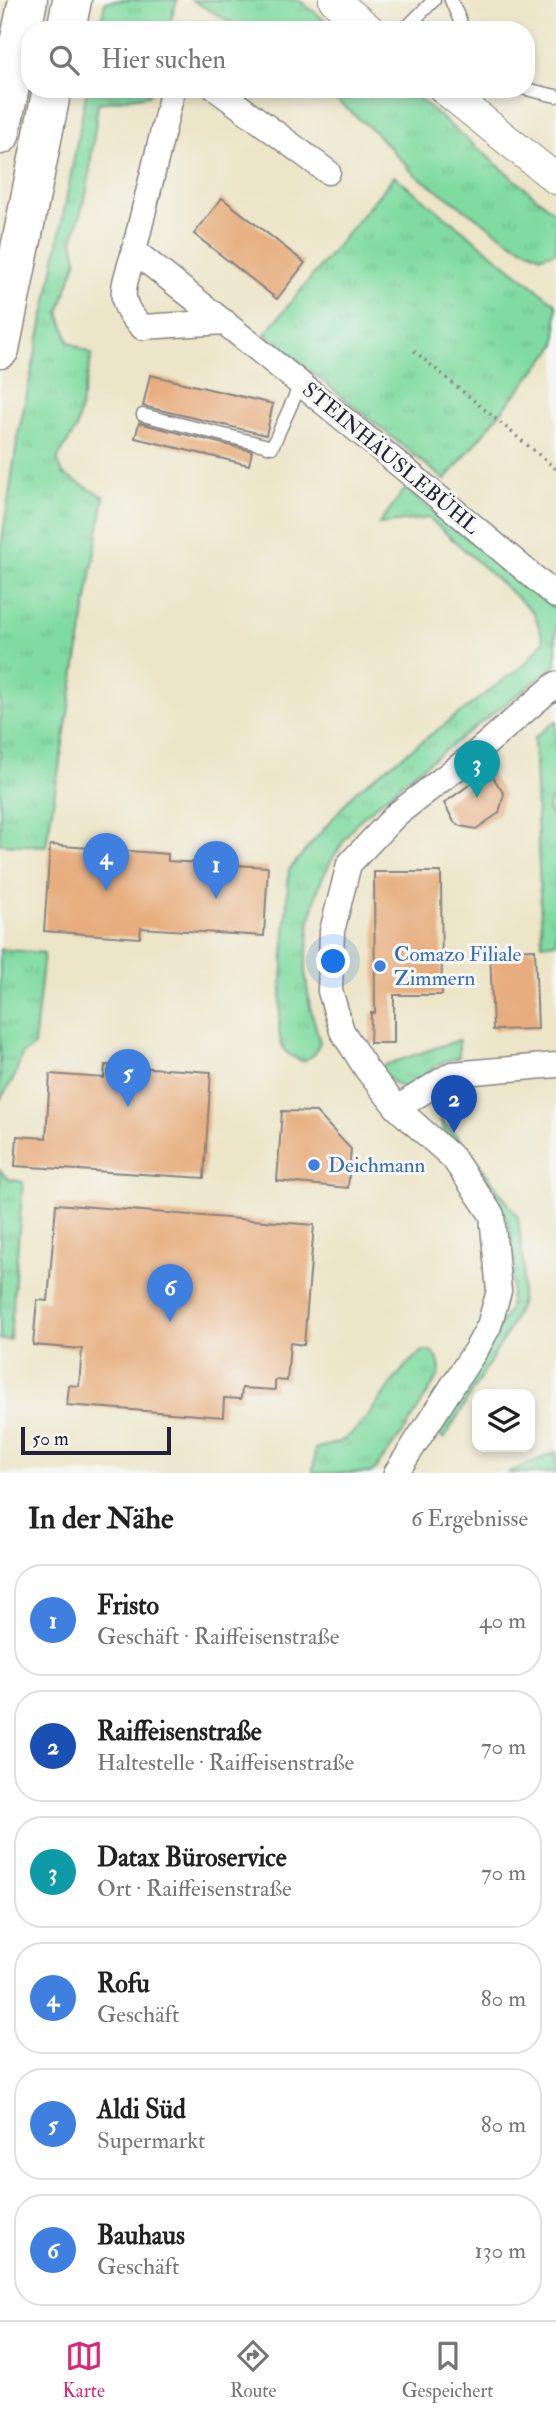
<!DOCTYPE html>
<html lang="de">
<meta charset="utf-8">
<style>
:root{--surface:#fff;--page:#f2f2f2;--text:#222;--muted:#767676;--line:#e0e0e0;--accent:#db2777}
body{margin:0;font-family:"IM FELL Double Pica",serif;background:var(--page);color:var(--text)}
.controls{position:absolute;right:21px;bottom:21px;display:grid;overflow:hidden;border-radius:14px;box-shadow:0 4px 10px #0003}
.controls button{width:63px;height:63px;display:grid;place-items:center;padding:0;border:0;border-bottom:2px solid var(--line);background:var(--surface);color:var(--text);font:35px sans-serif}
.scale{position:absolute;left:21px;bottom:18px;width:150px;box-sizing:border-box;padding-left:7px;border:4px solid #22223b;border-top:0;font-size:19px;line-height:24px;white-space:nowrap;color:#22223b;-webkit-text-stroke:5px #f6f6f2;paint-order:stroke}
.you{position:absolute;left:334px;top:962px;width:24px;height:24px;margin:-18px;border:5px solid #fff;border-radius:50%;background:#1a73e8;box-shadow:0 0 0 10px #1a73e833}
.badge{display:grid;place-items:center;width:46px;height:46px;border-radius:50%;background:var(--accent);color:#fff;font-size:23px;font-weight:700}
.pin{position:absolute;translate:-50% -58px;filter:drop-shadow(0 2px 4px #0008)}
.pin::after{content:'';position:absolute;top:37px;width:24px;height:21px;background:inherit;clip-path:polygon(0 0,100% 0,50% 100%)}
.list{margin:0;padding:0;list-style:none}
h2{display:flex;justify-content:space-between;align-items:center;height:91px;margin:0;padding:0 28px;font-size:30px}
h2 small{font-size:23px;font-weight:400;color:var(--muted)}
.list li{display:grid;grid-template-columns:46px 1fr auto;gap:21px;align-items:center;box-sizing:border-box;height:112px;margin:0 14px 14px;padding:0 14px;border:2px solid var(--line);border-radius:28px}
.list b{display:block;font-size:26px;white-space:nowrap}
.list p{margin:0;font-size:23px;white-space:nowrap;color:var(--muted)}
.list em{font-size:23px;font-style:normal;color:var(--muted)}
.icon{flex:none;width:38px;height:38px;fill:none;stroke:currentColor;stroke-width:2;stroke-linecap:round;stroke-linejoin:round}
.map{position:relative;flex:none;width:556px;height:1473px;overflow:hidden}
.search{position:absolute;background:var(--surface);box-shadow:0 4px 10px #0003;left:21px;right:21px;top:21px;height:77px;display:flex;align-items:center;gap:18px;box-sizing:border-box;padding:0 24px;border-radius:28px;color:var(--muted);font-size:26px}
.sheet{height:847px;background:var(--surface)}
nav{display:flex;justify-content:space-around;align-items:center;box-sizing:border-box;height:98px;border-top:2px solid var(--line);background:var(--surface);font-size:19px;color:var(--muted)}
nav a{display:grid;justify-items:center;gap:4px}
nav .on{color:var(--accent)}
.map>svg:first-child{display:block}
.grass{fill:url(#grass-tufts);stroke:#517e6e;stroke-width:2}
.building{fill:#e7ad7e}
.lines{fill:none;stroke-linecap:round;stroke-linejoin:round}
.service-casing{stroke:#878482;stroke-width:15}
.minor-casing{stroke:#878482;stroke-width:27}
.tertiary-casing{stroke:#878482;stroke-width:32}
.motorway-casing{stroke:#878482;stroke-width:41}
.path{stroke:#878482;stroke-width:3.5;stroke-dasharray:2 5;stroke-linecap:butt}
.service{stroke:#fff;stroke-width:12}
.minor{stroke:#fff;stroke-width:24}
.tertiary{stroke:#fff;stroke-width:30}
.motorway{stroke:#fff;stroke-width:38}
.shop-dot{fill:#3f7fe0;stroke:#f6f6f2;stroke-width:2.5}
.labels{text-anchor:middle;stroke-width:6;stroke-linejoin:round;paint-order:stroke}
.street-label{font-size:21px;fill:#22223b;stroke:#f6f6f2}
.shop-label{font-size:21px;fill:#366cbe;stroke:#f6f6f2;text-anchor:start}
</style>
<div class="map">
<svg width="556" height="1473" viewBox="0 0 556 1473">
<defs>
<pattern id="grass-tufts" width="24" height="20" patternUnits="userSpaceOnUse" patternTransform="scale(1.75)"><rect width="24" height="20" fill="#80dba1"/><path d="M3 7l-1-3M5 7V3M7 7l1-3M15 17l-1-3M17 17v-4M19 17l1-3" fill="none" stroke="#6ebc8c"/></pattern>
</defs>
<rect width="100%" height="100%" fill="#f6f6f2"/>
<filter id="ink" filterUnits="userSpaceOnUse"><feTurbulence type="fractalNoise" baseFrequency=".0143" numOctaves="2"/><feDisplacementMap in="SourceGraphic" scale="14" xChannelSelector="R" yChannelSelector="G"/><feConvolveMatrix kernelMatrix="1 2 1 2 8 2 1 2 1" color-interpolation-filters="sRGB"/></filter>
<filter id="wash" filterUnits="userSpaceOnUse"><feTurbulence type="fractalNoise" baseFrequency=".00686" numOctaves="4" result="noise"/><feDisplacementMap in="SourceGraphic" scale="28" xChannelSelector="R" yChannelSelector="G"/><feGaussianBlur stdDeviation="1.57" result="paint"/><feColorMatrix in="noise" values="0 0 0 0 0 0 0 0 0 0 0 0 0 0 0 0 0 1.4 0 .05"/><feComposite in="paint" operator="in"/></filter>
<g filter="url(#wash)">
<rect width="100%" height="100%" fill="#ece5c8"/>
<!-- grass -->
<g class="grass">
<path d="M122 0H177L168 30H99L105 2Z"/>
<path d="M192 0H299L337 30H244Z"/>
<path d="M87 89H151L149 95 98 103 87 191 73 240 77 259 59 313 69 342 92 354 76 429 57 459 63 474 104 497 46 846 0 844V554L19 430 48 296Z"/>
<path d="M323 89H407L556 214V252L541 256 510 241 414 174 376 133Z"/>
<path d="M394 176 556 304V345L445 480 265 334Z"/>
<path d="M405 489 556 610V665L403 782 355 824 331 861 319 885 310 920 305 972 310 1007 320 1042 314 1055 303 1061C285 1055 280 1049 279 1030L289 870 356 791 526 663 544 641 534 613 429 518 379 524Z"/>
<path d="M556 721V795L550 802 548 810 556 818V942L542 944 534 738Z"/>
<path d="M0 949 44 953 34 1046 22 1054 15 1076 0 1100Z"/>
<path d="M459 1040V1057C454 1059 448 1060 443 1062 415 1077 409 1107 379 1067Z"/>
<path d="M440 1119 468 1148 518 1217 524 1268 520 1305 506 1335 444 1439 439 1435 442 1428 509 1309 515 1261 509 1225 497 1198 447 1140Z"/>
<path d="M0 1170 8 1179 23 1182 10 1340H0Z"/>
<path d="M423 1351H430C437 1357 442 1364 439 1375L405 1430 372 1473H313L315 1449C324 1446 338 1444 346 1438 377 1414 391 1373 423 1351Z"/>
<path d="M556 1452V1473H507Z"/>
</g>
<g id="blocks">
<!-- building -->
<g class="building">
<path d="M222 198 305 263 277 299 194 234Z"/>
<path d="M150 375 273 404 266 435 143 406Z"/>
<path d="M139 423 252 451 249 465 135 438Z"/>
<path d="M489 771 504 794 499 813 476 829 460 826 454 822 444 803Z"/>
<path d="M50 845 168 854V861L268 867 264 936 141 928 140 938 44 931Z"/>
<path d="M374 872H441L442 995H394V1043H370L371 1013H375Z"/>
<path d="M535 949 538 1029 493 1030 490 950Z"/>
<path d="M105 1065 211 1072 204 1178 15 1166 17 1136 46 1138 50 1074 104 1078Z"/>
<path d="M282 1111 316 1112 351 1149 348 1188 277 1181Z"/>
<path d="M56 1204 314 1225 304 1345 290 1343 287 1381 275 1380V1390L242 1388 241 1399 224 1398 223 1417 67 1405 69 1385 79 1386 82 1349 33 1345 37 1300 48 1301Z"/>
</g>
</g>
</g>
<g filter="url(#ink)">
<use href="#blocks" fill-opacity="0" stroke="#878482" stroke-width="2"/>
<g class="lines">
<!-- service casing -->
<g class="service-casing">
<g id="service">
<path d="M451 0 464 30"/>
<path d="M404 30 434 0"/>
<path d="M526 89 556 96"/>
<path d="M143 415 272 447 301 383"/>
</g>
</g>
<!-- minor casing -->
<g class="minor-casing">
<g id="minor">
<path d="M216 89 328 172"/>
<path d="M134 251 173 89"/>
<path d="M225 322 142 327C113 300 125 285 134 251 277 363 417 478 556 596"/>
<path d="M397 1108 452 1074 556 1065"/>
<path d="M396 1473 477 1348 489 1326 499 1291 492 1215 453 1158 397 1108 367 1070 342 1031 330 991 332 931 349 864 397 814 471 757 556 684"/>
</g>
</g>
<!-- tertiary casing -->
<g class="tertiary-casing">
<g id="tertiary">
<path d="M334 0 370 30"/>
<path d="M444 89 556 179"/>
</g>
</g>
<!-- motorway casing -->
<g class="motorway-casing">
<g id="motorway">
<path d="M66 30 72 0"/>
<path d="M0 135 28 0"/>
<path d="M0 349 52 89"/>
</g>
</g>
<!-- path -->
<path class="path" d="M414 351 556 469"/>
<!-- service -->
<use href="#service" class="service"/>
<!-- minor -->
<use href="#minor" class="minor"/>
<!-- tertiary -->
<use href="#tertiary" class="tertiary"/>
<!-- motorway -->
<use href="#motorway" class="motorway"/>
</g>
</g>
<!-- markers -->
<g class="shop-dot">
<circle cx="380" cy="966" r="7"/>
<circle cx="314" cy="1165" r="7"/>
</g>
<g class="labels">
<!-- street labels -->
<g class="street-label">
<text transform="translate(391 458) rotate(40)" y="7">STEINHÄUSLEBÜHL</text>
</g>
<!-- shop labels -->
<g class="shop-label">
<text x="394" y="961">Comazo Filiale<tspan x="394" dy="24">Zimmern</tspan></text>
<text x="328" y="1172">Deichmann</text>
</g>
</g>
</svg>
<div class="controls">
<button><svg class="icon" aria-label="layers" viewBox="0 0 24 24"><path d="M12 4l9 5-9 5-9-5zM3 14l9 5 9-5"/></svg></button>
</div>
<div class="scale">50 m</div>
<div class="you"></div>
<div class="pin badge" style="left:216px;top:899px;background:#3f7fe0">1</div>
<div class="pin badge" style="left:454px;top:1133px;background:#1a4fb4">2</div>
<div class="pin badge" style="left:477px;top:798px;background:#0f9aa8">3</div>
<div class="pin badge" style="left:106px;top:891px;background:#3f7fe0">4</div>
<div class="pin badge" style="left:128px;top:1107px;background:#3f7fe0">5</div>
<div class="pin badge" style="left:170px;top:1322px;background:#3f7fe0">6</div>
<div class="search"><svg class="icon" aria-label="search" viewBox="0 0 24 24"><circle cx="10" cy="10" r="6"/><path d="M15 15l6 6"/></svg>Hier suchen</div>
</div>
<section class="sheet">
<h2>In der Nähe<small>6 Ergebnisse</small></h2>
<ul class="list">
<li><span class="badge" style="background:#3f7fe0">1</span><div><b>Fristo</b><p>Geschäft · Raiffeisenstraße</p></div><em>40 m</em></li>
<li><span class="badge" style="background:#1a4fb4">2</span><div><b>Raiffeisenstraße</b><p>Haltestelle · Raiffeisenstraße</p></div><em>70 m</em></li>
<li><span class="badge" style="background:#0f9aa8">3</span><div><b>Datax Büroservice</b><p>Ort · Raiffeisenstraße</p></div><em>70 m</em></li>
<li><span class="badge" style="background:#3f7fe0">4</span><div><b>Rofu</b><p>Geschäft</p></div><em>80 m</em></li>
<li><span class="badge" style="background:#3f7fe0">5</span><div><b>Aldi Süd</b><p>Supermarkt</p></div><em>80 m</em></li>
<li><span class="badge" style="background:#3f7fe0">6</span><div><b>Bauhaus</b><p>Geschäft</p></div><em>130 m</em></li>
</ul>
</section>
<nav>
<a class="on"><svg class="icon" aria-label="map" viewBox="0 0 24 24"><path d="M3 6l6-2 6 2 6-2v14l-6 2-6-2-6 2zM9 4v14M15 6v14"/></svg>Karte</a>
<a><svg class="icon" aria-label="directions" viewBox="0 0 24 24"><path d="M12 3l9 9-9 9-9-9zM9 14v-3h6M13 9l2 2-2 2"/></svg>Route</a>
<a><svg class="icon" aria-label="saved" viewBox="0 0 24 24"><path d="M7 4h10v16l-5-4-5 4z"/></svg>Gespeichert</a>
</nav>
